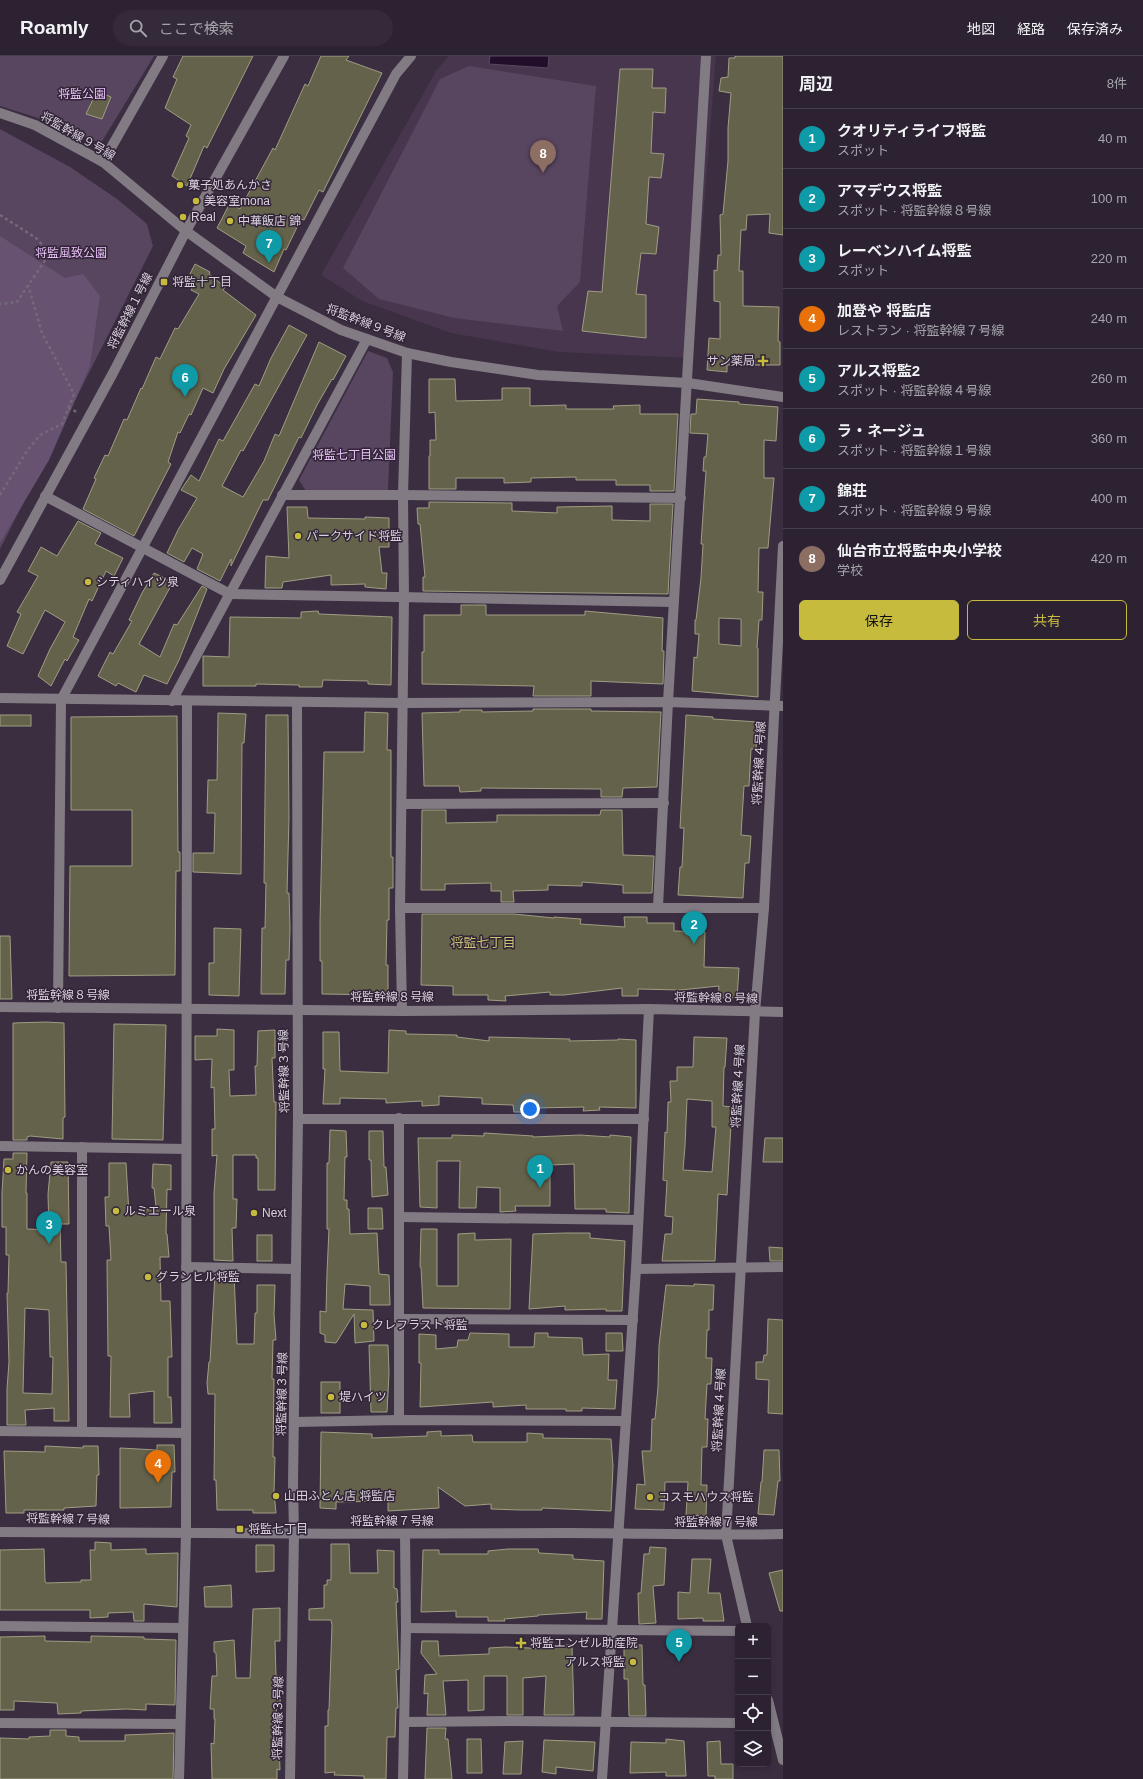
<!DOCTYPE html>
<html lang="ja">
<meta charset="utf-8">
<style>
:root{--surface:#2c2231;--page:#342a39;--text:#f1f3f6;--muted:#a6a4ab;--line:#483f4d;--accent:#c6bb3c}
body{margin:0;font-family:Helvetica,"Noto Sans JP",sans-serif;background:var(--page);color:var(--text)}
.controls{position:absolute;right:12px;bottom:12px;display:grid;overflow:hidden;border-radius:6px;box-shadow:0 2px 6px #0003}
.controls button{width:36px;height:36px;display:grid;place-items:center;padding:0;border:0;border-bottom:1px solid var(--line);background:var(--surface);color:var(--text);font:20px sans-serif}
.you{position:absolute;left:530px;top:1053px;width:14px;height:14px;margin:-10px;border:3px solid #fff;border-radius:50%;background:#1a73e8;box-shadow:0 0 0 6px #1a73e833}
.badge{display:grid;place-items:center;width:26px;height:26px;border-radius:50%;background:var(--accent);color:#fff;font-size:13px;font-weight:700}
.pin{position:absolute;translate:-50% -33px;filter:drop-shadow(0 1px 2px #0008)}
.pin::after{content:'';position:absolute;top:21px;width:14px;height:12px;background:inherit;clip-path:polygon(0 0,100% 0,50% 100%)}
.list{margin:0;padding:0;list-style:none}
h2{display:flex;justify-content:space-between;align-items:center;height:52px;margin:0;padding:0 16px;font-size:17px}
h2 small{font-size:13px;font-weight:400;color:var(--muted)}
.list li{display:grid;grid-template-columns:26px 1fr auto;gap:12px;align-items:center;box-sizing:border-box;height:60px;padding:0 16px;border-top:1px solid var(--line)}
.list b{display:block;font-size:15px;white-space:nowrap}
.list p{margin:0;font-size:13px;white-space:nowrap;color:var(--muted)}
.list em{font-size:13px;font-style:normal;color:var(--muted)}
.actions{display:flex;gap:8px;padding:12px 16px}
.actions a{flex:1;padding:9px 0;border:1px solid var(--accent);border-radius:6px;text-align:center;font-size:14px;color:var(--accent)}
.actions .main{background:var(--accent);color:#111}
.icon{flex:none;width:22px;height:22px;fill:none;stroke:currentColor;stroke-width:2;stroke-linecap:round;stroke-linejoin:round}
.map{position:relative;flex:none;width:783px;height:1723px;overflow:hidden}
header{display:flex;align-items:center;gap:24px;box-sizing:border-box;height:56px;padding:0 20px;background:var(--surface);border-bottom:1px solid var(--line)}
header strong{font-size:19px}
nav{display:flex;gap:22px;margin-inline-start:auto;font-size:14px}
.search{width:280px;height:36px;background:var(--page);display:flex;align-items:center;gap:10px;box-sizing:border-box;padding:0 14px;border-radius:22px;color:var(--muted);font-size:15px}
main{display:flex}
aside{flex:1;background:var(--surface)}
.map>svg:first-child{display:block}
.built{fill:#47364e}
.green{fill:#584560}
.forest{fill:#685271}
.water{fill:#220e2a;stroke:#594960}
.building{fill:#64624a;stroke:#9f9d83;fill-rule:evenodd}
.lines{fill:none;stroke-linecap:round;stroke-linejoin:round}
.path{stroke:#746979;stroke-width:2.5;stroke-dasharray:3 3;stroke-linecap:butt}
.minor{stroke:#827b84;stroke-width:10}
.poi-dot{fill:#c6bb3c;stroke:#312436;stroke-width:1.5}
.labels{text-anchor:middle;stroke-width:3;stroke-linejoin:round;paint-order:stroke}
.park-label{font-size:12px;fill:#e9c1f9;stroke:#312436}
.street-label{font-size:12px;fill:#dad2de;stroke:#312436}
.poi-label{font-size:12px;fill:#dad2de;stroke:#312436;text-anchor:start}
.neighbourhood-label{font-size:13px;fill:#cbc476;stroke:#312436}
</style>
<header>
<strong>Roamly</strong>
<div class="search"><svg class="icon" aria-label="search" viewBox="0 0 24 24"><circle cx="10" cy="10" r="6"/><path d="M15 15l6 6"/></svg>ここで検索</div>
<nav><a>地図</a><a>経路</a><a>保存済み</a></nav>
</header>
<main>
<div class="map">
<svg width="783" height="1723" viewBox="0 0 783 1723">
<rect width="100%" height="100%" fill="#3b2e41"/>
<!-- built -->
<path class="built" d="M449 0H716L692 302 559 296 451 277 362 245 321 219 436 15Z"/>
<!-- green -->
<g class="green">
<path d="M0 0H154L101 87 35 61 0 50Z"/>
<path d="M469 10 596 30 580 226 557 250 563 275 454 262 379 243 343 212 440 23Z"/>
<path d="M0 73 70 111 117 143 147 168 153 190 0 493Z"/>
<path d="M368 295 387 302 393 316 388 434 306 435 299 424Z"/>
</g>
<!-- forest -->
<path class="forest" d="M0 180 65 222 83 218 100 240 90 310 49 404 0 487Z"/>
<!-- water -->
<path class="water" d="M490 0H549L548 12 489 8Z"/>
<!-- building -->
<g class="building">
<path d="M183 0H253L207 92 204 90 187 130 172 120 189 82 186 80 191 69 165 52 177 23 173 21Z"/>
<path d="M321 0H349L346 4 382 17 323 136 319 134 304 164 301 163 286 194 284 193 274 216 243 197 246 190 217 172 230 147 240 153 273 92 275 94 305 28 308 30Z"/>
<path d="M735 0H783V179L769 177 770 158 747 159 746 174H741L739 215H743V250L779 251 778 285 780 286V309H727V316L707 314 709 282 720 283V246L714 245V214L717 215 718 199H721L720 159 723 158 728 105V72L731 37 719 35 721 22 728 21 729 2H735Z"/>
<path d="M620 13H653L652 32H666L665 57 653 56 651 97 664 98 661 122 649 121 646 168 659 171 656 198 641 197 636 238 646 239V282L582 275 588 235 602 236Z"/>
<path d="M97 35 111 41 102 63 86 58Z"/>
<path d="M195 208 210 216 209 218 225 231 223 234 256 259 224 313 213 337 203 332 191 359 189 358 180 377 178 376 168 406 171 408 134 480 83 453 96 423 94 422 105 399 108 400 124 363 127 364 141 332 142 333 156 301 160 303 175 272 178 273 199 238 191 234 195 225 190 218Z"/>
<path d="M289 269 307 279 243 395 241 394 222 430 243 441 264 405 275 378 279 380 319 286 346 300 333 324 332 323 317 349 301 382 299 381 268 444H263L231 510V503L220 525 197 513 203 498 192 492 184 506 167 497 178 474 197 442 181 434 191 419 199 425 219 383 223 385 255 328 259 330 271 302Z"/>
<path d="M429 323H455L456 345 502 344V332H530V350L566 349V353H614L613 350 640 349V358H678L674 435H650V429H616V424H576V421L531 422V426L504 427V422H456V433H429V400H430V384H436L435 356 429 357Z"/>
<path d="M697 343 739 346V348L778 351 776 385 764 384V422H774L768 492H759L758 536H763L762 564H759L757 592H758V641L692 635 694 601 697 602 699 578H695V564H696L701 522 703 488H701L706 415H703L704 401H706L708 378 690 377 691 358H696ZM719 562 741 563V590L719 588Z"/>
<path d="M429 446 512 447V455L557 457V451L612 450V464L650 465V448H673L668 538 423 535V521H425L420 468H418L417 452H429Z"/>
<path d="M287 451H307L308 462 365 463V461L389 462V491H379L382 517H387L386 533 365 531V528L331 529V519L283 526 282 532H265L266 500 289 502Z"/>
<path d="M78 465 101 477 95 488 123 502 114 520 106 515 92 545 89 543 73 581 79 584 67 605 65 603 51 630 38 620 50 593 65 566 45 554 23 598 7 590 21 558 17 556 38 520 28 515 41 491 57 500Z"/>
<path d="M154 517 173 526 139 588 160 601 174 568 177 569 202 530 207 533 179 604 167 628 144 619 136 636 118 627 116 630 98 620 110 596 113 598 132 565 129 564 142 537Z"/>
<path d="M461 549H486V559H585V555L663 562 662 595H664L663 628 591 625V640H533L534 630 422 628V596H424V559H461Z"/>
<path d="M318 555 319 558 392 561 391 629 368 628V625L323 624 322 631H299V629L256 628V630H203V600L229 601 230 561 301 562V556Z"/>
<path d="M533 653H591V655L661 656 657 731 623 732 622 741H601V733L481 732V735L460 736 459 730H424L422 657 460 656V654H482V656L533 655Z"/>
<path d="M365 656 388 657 387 694H391V801H393V832H389V864H387L386 909H388V939L322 938V905H320V866L324 696H364Z"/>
<path d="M218 657 246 658 244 687H242L241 818 193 816V797H214L215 757H207L208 724H217Z"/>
<rect x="0" y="659" width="31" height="11"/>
<path d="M266 659H288L289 761 287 837H289L290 872 289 904H286L285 938H261L262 872H265L266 827H264Z"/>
<path d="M686 659 713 661V663L758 666 756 693H751L749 730H744L741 779 751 780 749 807H745L743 842 678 839 680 811H682L684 772H680Z"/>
<path d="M177 660 178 796H180V815H176L175 919 69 920 70 810H132V754H71V661Z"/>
<path d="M422 754H446V767L497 766V759H600L601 754H622L623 799 654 800 652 837H623V829L582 826V830L548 829V834L513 835 514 846H501V835H491V827L445 828V834H421Z"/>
<path d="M422 858H514L554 862V861L581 863 580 868 625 871 624 861H647V867H674V875L705 876 704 911 739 912 737 942H718L719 930 680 934 638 933V940H622V932L564 939H550V936L505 940 506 945 488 944V939H453V930L421 929Z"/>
<path d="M214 872 241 873 239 940 209 939V907H214Z"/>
<path d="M0 880H10L12 943H0Z"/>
<path d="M46 966 64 967 65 1061 63 1062V1083L30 1080 27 1081V1084H13V967Z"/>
<path d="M114 968 166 969 163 1084 112 1083Z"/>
<path d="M217 973 234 974V1014H229L230 1040 256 1039 255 1010H257L258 975 275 974V1002H272L274 1046H276L275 1134H258V1102H256V1099H233V1143H237L236 1172H232L233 1205 214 1204V1137L217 1099 212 1100V1073H215L214 1031 211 1032 212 1003 195 1004V980H217Z"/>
<path d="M389 974 406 975V978L457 979V981L489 985V981L570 983 569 985 618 984V983L636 984V1052L599 1051 600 1054 583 1055 584 1051 535 1052V1056H514L513 1049 482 1048V1042L439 1040V1049L422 1050V1045L386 1047V1043L340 1042V1048H323L325 1013H323V976H339L340 1015 388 1017Z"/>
<path d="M694 981 727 982 725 1011H724L723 1050 732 1051 727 1139 718 1138 715 1205H662L665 1178H672L673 1161 665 1160 667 1125 663 1124 665 1076 667 1077 668 1046H671L670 1025H677V1011H693ZM687 1043 712 1045V1071H716L712 1116 683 1114 685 1090Z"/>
<path d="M330 1074 346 1075 347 1101H345L344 1144H347V1153H349L350 1178 377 1177 379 1218 389 1219 390 1249H370V1230L345 1228 343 1253 373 1254 374 1285 355 1287 354 1258 336 1287 325 1286V1279L320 1277V1255L326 1256 327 1217 329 1173H327V1107H329Z"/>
<path d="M369 1075H383L384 1111H386L388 1139 372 1141 371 1104H369Z"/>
<path d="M484 1077 533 1080V1081L580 1079 610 1081V1079L631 1081 629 1157 606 1156V1153H575L574 1108 550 1109V1150H515L516 1155 500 1156V1132L477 1131 476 1152H459L460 1105H437V1152L420 1151 418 1082H452V1079L484 1080Z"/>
<path d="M765 1082H783V1106H763Z"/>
<path d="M13 1097H27L26 1137H27V1173L49 1174 48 1138 51 1106H68L69 1168H60L61 1206H66L69 1365H54V1352L25 1354 26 1369H7V1333L9 1306 7 1237H8L9 1199H6V1171H2V1137L4 1103H13ZM25 1252 49 1254 50 1301H53L52 1338 23 1337Z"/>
<path d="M109 1107H126L129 1158 156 1151 154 1132H152L153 1108 171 1109V1134L167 1133 166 1178H167L169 1201H160L161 1245H170L172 1301H168V1341H171L172 1367H154V1335L129 1338 130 1361H110L111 1300H108L107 1204H111L109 1170H106L105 1141H109Z"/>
<path d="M368 1152H382L383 1173H368Z"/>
<path d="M421 1173H437V1230H458V1178L475 1177V1184L511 1183 510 1253 423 1252 421 1211H420Z"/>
<path d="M565 1177H590V1182L625 1185 622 1255H606V1253L565 1254V1250L529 1253 533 1178Z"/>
<rect x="257" y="1179" width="15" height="26"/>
<path d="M769 1191 783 1192V1205H770Z"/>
<path d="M215 1218H234L237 1288H254L255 1257H257V1229H275L274 1258 276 1284H273L272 1323H274L273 1401H275L274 1436 276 1457H253V1454H217L216 1424H214L215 1338H208L207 1327 209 1306H210Z"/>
<path d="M694 1228 714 1229 713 1254H709V1274H707L706 1302H712L711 1328H707L705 1363H708L707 1391H702L701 1429H707L706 1460 686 1459 688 1426H665L664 1454 635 1453 637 1428 645 1429 642 1395H651L652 1363H655L658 1331 659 1290 666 1229 694 1230Z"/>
<path d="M768 1263 783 1264V1358L768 1357 769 1324 756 1323V1306H763L764 1299H767Z"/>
<path d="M470 1277 509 1278V1291H534L535 1277H548V1281L582 1282 583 1299 609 1298 608 1324H617L615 1353 582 1352V1355H566V1353H526V1349L493 1351V1346L420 1351 421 1307H419V1278L436 1279V1293L457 1291 458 1284H468Z"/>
<path d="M606 1277H622L623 1295H606Z"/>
<path d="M369 1289H388L389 1317 387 1356H371Z"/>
<rect x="321" y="1326" width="19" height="31"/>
<path d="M441 1375V1380L472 1379 473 1386H527V1377L543 1378V1382L611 1383 613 1410 611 1455 542 1452V1454H520L491 1453V1448L465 1450 438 1431 439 1452 388 1455V1445L336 1446V1453L320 1452 321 1376 372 1378V1382L427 1380V1376Z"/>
<path d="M157 1389H174L175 1416H172L171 1451 120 1452V1392L157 1394Z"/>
<path d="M45 1390 83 1392V1390H98L99 1419H97L96 1450 64 1452V1454H24V1457H6L4 1395 45 1396Z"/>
<path d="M764 1394H779L780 1425H778L774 1459 758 1458 761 1426H762Z"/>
<path d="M95 1486 111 1487V1494L146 1493V1498L178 1497 177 1551 144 1548V1565H134L133 1556 108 1557V1561L90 1562V1554H0V1494L44 1493 45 1525 46 1527 81 1526V1524H91L90 1494H95Z"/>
<path d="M331 1488H349L350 1517H378L377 1494 394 1495V1532L397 1533 398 1546H396L399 1613 396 1614 398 1652H396L395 1681H387L386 1723H364V1720L334 1719 335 1716 325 1717V1670H328V1654H329L332 1569 331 1564H309V1553L324 1552V1529H327V1524H331Z"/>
<path d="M256 1489H274V1515L256 1516Z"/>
<path d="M650 1491 666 1492 664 1529 653 1530 656 1567 639 1568 638 1537H641L644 1498H649Z"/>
<path d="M508 1493H538L539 1497 573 1499V1503L604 1505 602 1563H586L587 1556 538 1559V1560L504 1563 505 1565H488V1561H456V1555L421 1556 423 1494H439V1498H488V1495Z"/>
<path d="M692 1503H711L708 1537H720L724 1565H703V1562L678 1563V1536L690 1537Z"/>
<path d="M783 1514V1555H780L769 1517Z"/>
<path d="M231 1529 232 1551H205L204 1531Z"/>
<path d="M280 1552V1585H275L276 1620H281L280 1651H276L278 1673 273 1687H279L280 1714 277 1713V1723H212L211 1687 214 1688 215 1663H214V1653H210L212 1620H217L216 1597 214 1596V1586L234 1584 236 1622H250L253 1553Z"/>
<path d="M45 1580V1585L91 1586V1580L144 1581V1583L176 1584 175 1649 146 1648V1654L126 1653 81 1655V1657L58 1658 57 1647 14 1645V1654H0V1581Z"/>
<path d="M422 1585H438L439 1600 489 1598V1592L506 1591 553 1593V1589H572L574 1659H544L546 1620 523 1622V1659H507V1620H484V1654L468 1655V1624L443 1625 446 1659H427L428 1637 424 1638 425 1619 437 1618 421 1597Z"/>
<path d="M624 1589H642L643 1629H645L646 1660H629L628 1623H624Z"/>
<path d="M427 1672H446L445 1683H448L452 1723H425Z"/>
<path d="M50 1674H66V1680L79 1681V1685H125V1679L174 1677 173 1723H0V1682L29 1683V1681L50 1680Z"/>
<path d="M467 1683H481L482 1717H467Z"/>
<path d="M666 1683 684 1685 686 1720H666V1716L630 1717 631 1686 666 1687Z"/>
<path d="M544 1684 595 1686 593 1715 556 1711V1718L542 1716Z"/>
<path d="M523 1685 521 1718H503L505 1686Z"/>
<path d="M720 1685 721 1708H733V1723H715V1720H708L707 1686Z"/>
</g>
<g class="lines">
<!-- path -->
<g class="path">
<path d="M0 159 36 182 50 197 17 246 0 248"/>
<path d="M68 352 79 357"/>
<path d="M0 439 27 395 40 379 62 368 74 338 42 277 28 229"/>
</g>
<!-- minor -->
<g class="minor">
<path d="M0 57 35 69 103 106 186 175 277 241 341 274 407 297 451 306 538 319 688 327 783 341"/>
<path d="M103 106 163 0"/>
<path d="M282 439H403L681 442"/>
<path d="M45 440 230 538 674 546"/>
<path d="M0 524 113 317 186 175 284 0"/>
<path d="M0 642 403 647 668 646 783 650"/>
<path d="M172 645 367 283"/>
<path d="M402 748 664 747"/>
<path d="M658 851 668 646 706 0"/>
<path d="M400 852H764"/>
<path d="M0 951 402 955 649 953 783 956"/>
<path d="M58 952 61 644 396 18 411 0"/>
<path d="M402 955 400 852 404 542 403 439 407 297"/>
<path d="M298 1063H644"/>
<path d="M0 1090 186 1093"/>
<path d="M82 1091V1375"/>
<path d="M400 1161 638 1164"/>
<path d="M186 1211 296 1213"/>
<path d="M636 1213 783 1211"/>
<path d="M400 1263 633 1264"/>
<path d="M399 1364V1062"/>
<path d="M295 1366 399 1364 626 1365"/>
<path d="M0 1375 185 1377"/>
<path d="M0 1476C189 1478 378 1478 567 1477 639 1477 711 1480 783 1478"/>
<path d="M0 1570 183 1572"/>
<path d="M747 1570 726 1479 755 956 764 852 783 490"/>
<path d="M406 1572 738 1575"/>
<path d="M768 1644 783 1704"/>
<path d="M404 1666 511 1665 738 1667"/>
<path d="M0 1667 180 1668"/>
<path d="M179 1723 186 1478 187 645"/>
<path d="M290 1723 294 1477 293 1427 298 1063 297 646"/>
<path d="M403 1723 406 1572 405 1478"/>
<path d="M602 1723 636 1213 649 953"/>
</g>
</g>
<!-- markers -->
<g class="poi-dot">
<circle cx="180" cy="129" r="4"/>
<circle cx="196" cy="145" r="4"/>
<circle cx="183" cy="161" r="4"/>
<circle cx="230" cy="165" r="4"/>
<rect x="160" y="222" width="8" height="8" rx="2"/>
<path d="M761 299h4v4h4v4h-4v4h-4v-4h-4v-4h4z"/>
<circle cx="298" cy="480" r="4"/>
<circle cx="88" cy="526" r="4"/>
<circle cx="8" cy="1114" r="4"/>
<circle cx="116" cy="1155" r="4"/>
<circle cx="254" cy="1157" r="4"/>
<circle cx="148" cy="1221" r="4"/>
<circle cx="364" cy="1269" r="4"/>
<circle cx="331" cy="1341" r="4"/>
<circle cx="276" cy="1440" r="4"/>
<circle cx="650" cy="1441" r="4"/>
<rect x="236" y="1469" width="8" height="8" rx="2"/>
<path d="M519 1581h4v4h4v4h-4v4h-4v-4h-4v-4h4z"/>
<circle cx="633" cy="1606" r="4"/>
</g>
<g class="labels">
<!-- park labels -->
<g class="park-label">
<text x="82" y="42">将監公園</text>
<text x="71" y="201">将監風致公園</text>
<text x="354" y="403">将監七丁目公園</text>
</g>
<!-- street labels -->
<g class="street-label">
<text transform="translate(78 80) rotate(30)" y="4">将監幹線９号線</text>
<text transform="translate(130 255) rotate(-63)" y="4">将監幹線１号線</text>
<text transform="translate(366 267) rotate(21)" y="4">将監幹線９号線</text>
<text transform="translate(759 707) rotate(-87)" y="4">将監幹線４号線</text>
<text x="68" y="943">将監幹線８号線</text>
<text x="392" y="945">将監幹線８号線</text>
<text transform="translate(716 942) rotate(1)" y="4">将監幹線８号線</text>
<text transform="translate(284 1015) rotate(-91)" y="4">将監幹線３号線</text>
<text transform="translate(738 1030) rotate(-87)" y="4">将監幹線４号線</text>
<text transform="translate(282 1338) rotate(-89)" y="4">将監幹線３号線</text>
<text transform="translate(719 1354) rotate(-87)" y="4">将監幹線４号線</text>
<text transform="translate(68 1463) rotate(1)" y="4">将監幹線７号線</text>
<text x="392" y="1469">将監幹線７号線</text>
<text x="716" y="1470">将監幹線７号線</text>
<text transform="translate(278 1662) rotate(-89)" y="4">将監幹線３号線</text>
</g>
<!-- poi labels -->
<g class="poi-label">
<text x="188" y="133">菓子処あんかさ</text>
<text x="204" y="149">美容室mona</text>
<text x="191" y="165">Real</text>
<text x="238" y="169">中華飯店 錦</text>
<text x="172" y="230">将監十丁目</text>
<text x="755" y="309" text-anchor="end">サン薬局</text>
<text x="306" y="484">パークサイド将監</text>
<text x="96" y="530">シティハイツ泉</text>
<text x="16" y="1118">かんの美容室</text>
<text x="124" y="1159">ルミエール泉</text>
<text x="262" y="1161">Next</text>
<text x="156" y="1225">グランヒル将監</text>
<text x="372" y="1273">クレフラスト将監</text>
<text x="339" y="1345">堤ハイツ</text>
<text x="284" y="1444">山田ふとん店 将監店</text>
<text x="658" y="1445">コスモハウス将監</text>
<text x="248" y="1477">将監七丁目</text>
<text x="530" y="1591">将監エンゼル助産院</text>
<text x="625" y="1610" text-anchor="end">アルス将監</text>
</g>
<!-- neighbourhood labels -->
<g class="neighbourhood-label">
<text x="483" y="891">将監七丁目</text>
</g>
</g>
</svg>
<div class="controls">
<button>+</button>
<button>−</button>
<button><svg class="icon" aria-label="locate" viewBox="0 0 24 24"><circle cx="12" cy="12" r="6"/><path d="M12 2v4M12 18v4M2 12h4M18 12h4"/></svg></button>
<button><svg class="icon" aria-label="layers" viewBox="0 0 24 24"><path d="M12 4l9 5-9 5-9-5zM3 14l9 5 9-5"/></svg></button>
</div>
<div class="you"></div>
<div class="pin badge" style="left:540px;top:1132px;background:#0f9aa8">1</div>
<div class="pin badge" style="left:694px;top:888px;background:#0f9aa8">2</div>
<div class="pin badge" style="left:49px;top:1188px;background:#0f9aa8">3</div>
<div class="pin badge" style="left:158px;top:1427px;background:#e8710a">4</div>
<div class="pin badge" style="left:679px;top:1606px;background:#0f9aa8">5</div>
<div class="pin badge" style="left:185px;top:341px;background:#0f9aa8">6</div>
<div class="pin badge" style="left:269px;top:207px;background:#0f9aa8">7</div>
<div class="pin badge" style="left:543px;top:117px;background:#8d6e63">8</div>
</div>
<aside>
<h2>周辺<small>8件</small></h2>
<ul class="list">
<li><span class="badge" style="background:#0f9aa8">1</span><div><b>クオリティライフ将監</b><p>スポット</p></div><em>40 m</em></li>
<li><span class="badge" style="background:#0f9aa8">2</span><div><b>アマデウス将監</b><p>スポット · 将監幹線８号線</p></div><em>100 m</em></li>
<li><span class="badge" style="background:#0f9aa8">3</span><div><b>レーベンハイム将監</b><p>スポット</p></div><em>220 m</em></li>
<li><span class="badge" style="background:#e8710a">4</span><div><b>加登や 将監店</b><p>レストラン · 将監幹線７号線</p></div><em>240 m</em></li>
<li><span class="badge" style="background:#0f9aa8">5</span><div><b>アルス将監2</b><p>スポット · 将監幹線４号線</p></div><em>260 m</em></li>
<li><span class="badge" style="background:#0f9aa8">6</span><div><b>ラ・ネージュ</b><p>スポット · 将監幹線１号線</p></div><em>360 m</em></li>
<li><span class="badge" style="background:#0f9aa8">7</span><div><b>錦荘</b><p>スポット · 将監幹線９号線</p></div><em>400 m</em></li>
<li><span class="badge" style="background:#8d6e63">8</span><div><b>仙台市立将監中央小学校</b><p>学校</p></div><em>420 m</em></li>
</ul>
<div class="actions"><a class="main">保存</a><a>共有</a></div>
</aside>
</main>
